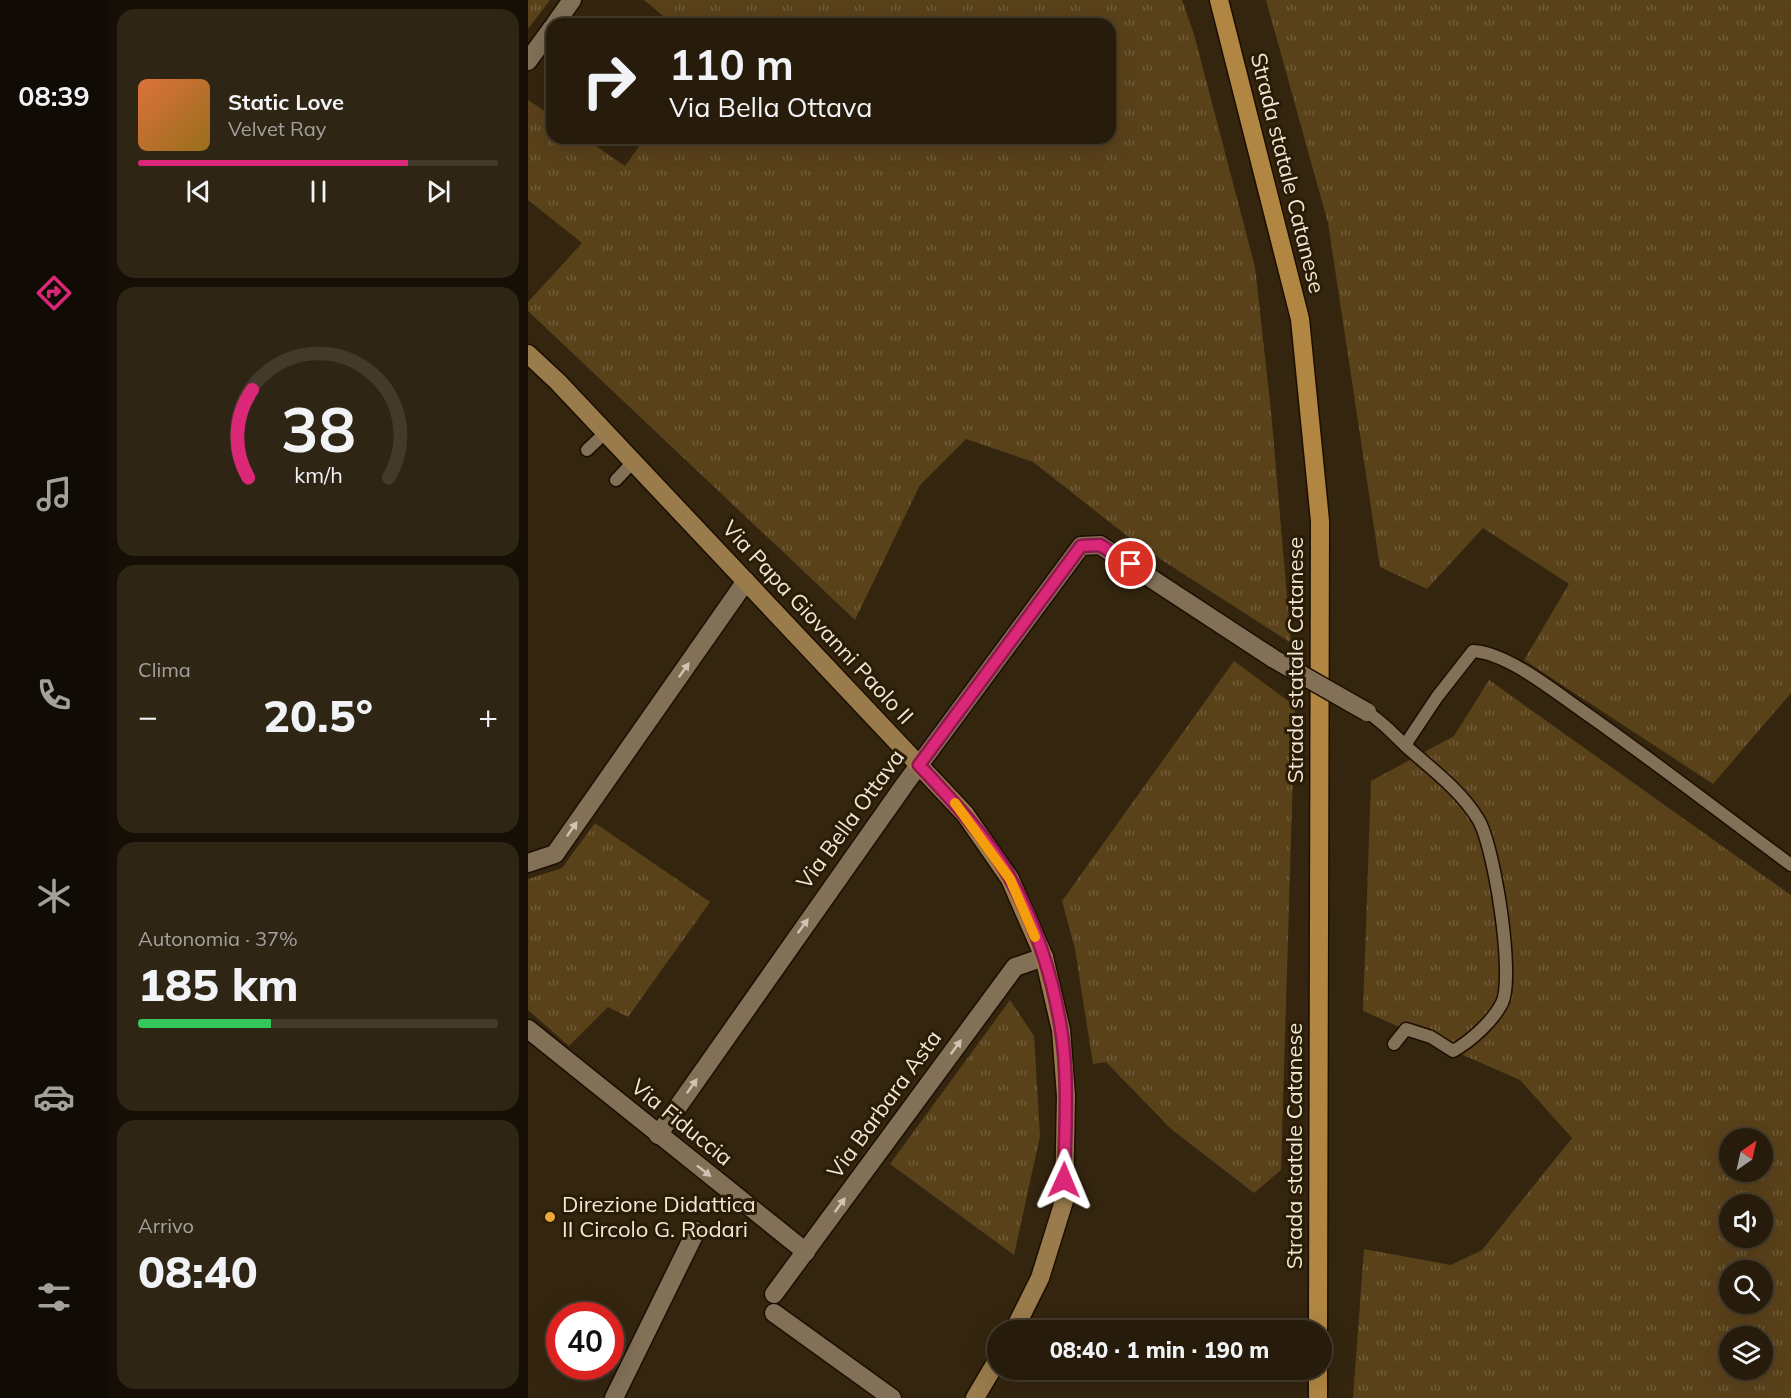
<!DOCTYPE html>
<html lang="it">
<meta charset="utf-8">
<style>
:root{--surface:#271c0b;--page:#2f2514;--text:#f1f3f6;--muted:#a4a19d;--line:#433a2c;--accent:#db2777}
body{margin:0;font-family:Mulish,sans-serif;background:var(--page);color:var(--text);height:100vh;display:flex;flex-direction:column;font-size:22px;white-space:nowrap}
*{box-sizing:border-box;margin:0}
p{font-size:20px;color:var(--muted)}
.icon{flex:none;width:33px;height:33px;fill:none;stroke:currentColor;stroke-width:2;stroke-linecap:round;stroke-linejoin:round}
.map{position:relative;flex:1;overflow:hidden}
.sheet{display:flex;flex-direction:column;gap:9px;padding:9px;background:#150f06;width:420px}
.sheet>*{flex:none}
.banner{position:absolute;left:18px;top:18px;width:570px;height:126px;border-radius:18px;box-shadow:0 6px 24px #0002,0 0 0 2px var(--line);background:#271c0b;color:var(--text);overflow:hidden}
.needle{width:39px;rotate:34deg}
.controls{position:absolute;left:1191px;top:1128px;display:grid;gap:12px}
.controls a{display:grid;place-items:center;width:54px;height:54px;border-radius:50%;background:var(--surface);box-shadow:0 6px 24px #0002,0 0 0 2px var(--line);font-size:30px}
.speed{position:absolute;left:18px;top:1302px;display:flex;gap:12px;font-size:30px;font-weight:700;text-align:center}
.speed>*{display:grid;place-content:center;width:78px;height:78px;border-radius:50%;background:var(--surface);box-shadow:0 6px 24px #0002,0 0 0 2px var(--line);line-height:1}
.speed .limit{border:9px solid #d22;background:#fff;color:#111}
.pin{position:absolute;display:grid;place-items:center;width:51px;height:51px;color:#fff;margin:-26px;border:3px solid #fff;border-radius:50%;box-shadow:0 2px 6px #0007}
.me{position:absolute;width:66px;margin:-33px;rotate:1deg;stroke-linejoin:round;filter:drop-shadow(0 0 4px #0008)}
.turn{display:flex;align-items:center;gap:21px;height:126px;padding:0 24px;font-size:27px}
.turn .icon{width:78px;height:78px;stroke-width:2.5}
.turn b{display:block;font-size:42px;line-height:51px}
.big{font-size:45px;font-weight:800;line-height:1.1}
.sheet .widget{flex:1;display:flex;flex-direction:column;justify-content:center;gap:9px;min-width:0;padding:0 21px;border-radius:18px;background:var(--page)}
.sheet .dial{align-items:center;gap:0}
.dial svg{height:156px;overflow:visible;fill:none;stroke:var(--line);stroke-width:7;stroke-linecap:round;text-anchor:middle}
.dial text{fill:var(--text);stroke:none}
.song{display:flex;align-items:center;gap:18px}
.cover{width:72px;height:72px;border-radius:9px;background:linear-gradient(135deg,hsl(20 70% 55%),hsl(40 70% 35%))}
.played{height:6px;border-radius:3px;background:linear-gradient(90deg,var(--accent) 75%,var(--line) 75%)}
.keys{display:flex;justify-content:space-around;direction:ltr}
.heat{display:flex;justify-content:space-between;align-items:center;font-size:33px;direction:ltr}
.charge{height:9px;border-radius:4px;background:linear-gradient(90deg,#34c759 37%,var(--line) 0)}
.trip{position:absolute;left:459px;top:1320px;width:345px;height:60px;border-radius:30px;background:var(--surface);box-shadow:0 6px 24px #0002,0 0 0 2px var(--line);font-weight:800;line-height:60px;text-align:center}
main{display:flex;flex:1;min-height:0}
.tab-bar{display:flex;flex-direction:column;width:108px;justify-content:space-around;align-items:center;background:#100b04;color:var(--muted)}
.tab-bar .icon{width:42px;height:42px}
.tab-bar .on{color:var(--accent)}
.tab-bar b{font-size:27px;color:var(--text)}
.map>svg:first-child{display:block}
</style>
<main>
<nav class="tab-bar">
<b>08:39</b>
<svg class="icon on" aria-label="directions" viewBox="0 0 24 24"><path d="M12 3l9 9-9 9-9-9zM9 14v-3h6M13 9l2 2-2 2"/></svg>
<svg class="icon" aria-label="music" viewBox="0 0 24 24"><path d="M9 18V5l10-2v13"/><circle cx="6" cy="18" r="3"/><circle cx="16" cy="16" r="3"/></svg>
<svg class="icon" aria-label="phone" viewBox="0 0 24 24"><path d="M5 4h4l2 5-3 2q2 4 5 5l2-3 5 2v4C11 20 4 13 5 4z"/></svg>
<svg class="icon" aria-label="climate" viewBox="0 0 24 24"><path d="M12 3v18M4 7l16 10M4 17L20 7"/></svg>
<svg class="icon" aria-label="car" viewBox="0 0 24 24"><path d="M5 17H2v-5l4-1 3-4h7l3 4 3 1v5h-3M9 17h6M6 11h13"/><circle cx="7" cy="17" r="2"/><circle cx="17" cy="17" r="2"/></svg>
<svg class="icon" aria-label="filters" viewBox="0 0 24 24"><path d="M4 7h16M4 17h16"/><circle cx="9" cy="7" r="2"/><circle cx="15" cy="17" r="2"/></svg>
</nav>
<section class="sheet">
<div class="widget">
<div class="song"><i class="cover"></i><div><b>Static Love</b><p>Velvet Ray</p></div></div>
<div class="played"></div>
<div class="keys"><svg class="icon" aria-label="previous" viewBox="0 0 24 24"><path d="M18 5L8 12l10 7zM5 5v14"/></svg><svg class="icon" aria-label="pause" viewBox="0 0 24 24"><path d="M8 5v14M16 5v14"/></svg><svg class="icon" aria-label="next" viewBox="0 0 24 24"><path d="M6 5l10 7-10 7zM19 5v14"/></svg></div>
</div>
<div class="widget dial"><svg viewBox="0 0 100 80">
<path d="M14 69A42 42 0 1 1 86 69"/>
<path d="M14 69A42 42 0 0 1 16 24" stroke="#db2777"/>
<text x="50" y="56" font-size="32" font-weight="700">38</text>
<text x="50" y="72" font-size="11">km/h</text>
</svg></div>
<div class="widget"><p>Clima</p>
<div class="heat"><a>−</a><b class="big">20.5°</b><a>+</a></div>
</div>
<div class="widget"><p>Autonomia · 37%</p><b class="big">185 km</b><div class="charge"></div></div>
<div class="widget"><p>Arrivo</p><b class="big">08:40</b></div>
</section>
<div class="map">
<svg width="1263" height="1398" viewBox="0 0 1263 1398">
<defs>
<pattern id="grass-tufts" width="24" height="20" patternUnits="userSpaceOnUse" patternTransform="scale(1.5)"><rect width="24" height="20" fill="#59411a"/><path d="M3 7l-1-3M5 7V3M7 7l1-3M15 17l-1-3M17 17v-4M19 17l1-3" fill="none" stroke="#715c3b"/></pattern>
</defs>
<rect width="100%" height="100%" fill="#34250f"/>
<!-- grass -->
<g fill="url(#grass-tufts)" fill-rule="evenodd">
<polygon points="0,0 22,0 0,29"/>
<polygon points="116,0 654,0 666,34 727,267 743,411 763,643 612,546 505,462 438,439 392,485 327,620 0,311 0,302 54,243 0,200 0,100 24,116 24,138 56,138 97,166 117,138 582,138 582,24 145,24"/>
<polygon points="738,0 1263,0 1263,693 1185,784 996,660 1041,584 955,528 899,589 852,567 800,223"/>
<polygon points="706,661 767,706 753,1170 726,1193 643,1129 578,1062 565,1064 547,949 534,901"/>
<path d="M 961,680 L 1263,895 L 1263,1398 L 825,1398 L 836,1249 L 923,1265 L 954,1250 L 1044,1138 L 992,1080 L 835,1011 L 843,781 L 926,736 ZM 1202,1138 L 1234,1138 L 1234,1172 L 1202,1172 ZM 1202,1204 L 1234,1204 L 1234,1238 L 1202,1238 ZM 1202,1270 L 1234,1270 L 1234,1304 L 1202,1304 ZM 1202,1336 L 1234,1336 L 1234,1370 L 1202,1370 Z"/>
<polygon points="67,823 182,902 100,1017 80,1007 41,1046 0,1010 0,879 34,868"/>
<polygon points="482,1000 506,1036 512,1136 486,1255 362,1164"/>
</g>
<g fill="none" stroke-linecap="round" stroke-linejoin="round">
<defs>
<g id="lane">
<polyline points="59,450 78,432"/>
<polyline points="88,480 105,462"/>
<path d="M 839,712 C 855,722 866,735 880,748 C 905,770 933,791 950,819 C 966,844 987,977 974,1003 C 965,1021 943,1041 925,1051 L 903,1037 L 878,1029 L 866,1044"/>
<path d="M 877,745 L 909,697 L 945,651 C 980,653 1027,692 1056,712 C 1126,761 1194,814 1263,865"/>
<polyline points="491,1323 503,1330"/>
</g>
<g id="street">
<polyline points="27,24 44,0"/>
<polyline points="0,61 24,28"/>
<polyline points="0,863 27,854 218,581"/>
<polyline points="0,1029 278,1252"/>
<polyline points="130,1135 377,784 553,546 572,545 746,659"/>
<polyline points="246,1294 487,967 516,957"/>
<polyline points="246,1313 364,1398"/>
<polyline points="86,1398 168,1231"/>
</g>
<g id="secondary">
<polyline points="0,354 30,382 437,814 482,879 516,957 533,1030 538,1096 536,1201 512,1278 486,1330"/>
<polyline points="447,1398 470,1359"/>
</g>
<g id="primary">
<polyline points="691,0 772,319 792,521 790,1330"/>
<polyline points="790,1398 790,1370"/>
</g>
</defs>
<!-- lane casing -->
<use href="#lane" stroke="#1c0e00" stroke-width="15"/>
<!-- street casing -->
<use href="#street" stroke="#1c0e00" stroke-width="21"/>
<!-- secondary casing -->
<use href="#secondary" stroke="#1c0e00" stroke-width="21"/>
<!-- primary casing -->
<use href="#primary" stroke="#1c0e00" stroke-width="21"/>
<!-- lane -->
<use href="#lane" stroke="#827057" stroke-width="12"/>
<!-- street -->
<use href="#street" stroke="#827057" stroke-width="18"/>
<!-- secondary -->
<use href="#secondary" stroke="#997b4c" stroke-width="18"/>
<!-- primary -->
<use href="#primary" stroke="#b08642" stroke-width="18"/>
<defs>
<polyline id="street-bridge" points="746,659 839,712"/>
</defs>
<!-- street-bridge casing -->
<use href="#street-bridge" stroke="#1c0e00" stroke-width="21" stroke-linecap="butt"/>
<!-- street-bridge -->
<use href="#street-bridge" stroke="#827057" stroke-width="18"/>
</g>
<!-- one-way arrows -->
<defs><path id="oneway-solid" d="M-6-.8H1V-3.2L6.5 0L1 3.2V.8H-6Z" transform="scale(1.5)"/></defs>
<g fill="#d0c3b2">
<use href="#oneway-solid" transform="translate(156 670) rotate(-55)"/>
<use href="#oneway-solid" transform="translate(44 829) rotate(-55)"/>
<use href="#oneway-solid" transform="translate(275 926) rotate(-54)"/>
<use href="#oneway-solid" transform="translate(428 1047) rotate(-54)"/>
<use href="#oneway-solid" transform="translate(164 1086) rotate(-55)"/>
<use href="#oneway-solid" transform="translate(176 1171) rotate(38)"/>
<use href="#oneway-solid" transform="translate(312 1205) rotate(-54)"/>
</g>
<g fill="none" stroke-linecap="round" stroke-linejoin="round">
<defs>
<path id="route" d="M 536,1180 C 537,1130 541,1079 533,1029 C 525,978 507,924 482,878 C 458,836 424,800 391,765 L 553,546 L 572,545 L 603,564"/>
</defs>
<!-- route casing -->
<use href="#route" stroke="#8e194d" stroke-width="15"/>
<!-- route -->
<use href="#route" stroke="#db2777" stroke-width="10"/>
<!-- slow -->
<polyline stroke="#f59e0b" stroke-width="10" points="427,803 482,879 507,937"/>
</g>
<!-- markers -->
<circle fill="#eba93a" stroke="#2a1c05" stroke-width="2" cx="22" cy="1217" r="6"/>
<g text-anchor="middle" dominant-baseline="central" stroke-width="6" stroke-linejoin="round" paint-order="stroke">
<!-- street labels -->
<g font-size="22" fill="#f1e7d9" stroke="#2a1c05">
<text transform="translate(760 173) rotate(76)">Strada statale Catanese</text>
<text transform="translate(290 622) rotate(47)">Via Papa Giovanni Paolo II</text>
<text transform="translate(767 660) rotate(-90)">Strada statale Catanese</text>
<text transform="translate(322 819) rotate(-54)">Via Bella Ottava</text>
<text transform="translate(356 1104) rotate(-54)">Via Barbara Asta</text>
<text transform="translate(154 1122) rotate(39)">Via Fiduccia</text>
<text transform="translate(766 1146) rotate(-90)">Strada statale Catanese</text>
</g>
<!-- poi labels -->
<g font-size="22" fill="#f1e7d9" stroke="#2a1c05" text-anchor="start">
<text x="34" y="1204">Direzione Didattica<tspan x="34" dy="25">II Circolo G. Rodari</tspan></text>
</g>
</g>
</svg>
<div class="controls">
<a><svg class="needle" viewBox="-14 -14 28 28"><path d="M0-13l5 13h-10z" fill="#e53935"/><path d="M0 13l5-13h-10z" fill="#a4a19d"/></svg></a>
<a><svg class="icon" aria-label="sound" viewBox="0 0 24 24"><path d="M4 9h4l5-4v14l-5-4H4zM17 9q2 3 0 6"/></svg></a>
<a><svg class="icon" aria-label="search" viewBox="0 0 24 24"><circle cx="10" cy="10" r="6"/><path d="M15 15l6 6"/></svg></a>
<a><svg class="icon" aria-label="layers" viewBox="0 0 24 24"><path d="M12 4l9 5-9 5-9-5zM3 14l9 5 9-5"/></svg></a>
</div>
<div class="speed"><div class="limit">40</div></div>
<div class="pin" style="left:603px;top:564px;background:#d93025"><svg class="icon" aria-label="arrive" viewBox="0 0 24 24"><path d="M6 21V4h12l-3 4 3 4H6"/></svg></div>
<svg class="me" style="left:536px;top:1180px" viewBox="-20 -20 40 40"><path d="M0-17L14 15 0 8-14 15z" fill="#db2777" stroke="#fff" stroke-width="4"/></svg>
<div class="trip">08:40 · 1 min · 190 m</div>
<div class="banner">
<div class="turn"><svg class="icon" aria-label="right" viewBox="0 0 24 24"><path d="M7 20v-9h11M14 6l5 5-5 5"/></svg><div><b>110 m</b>Via Bella Ottava</div></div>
</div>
</div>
</main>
